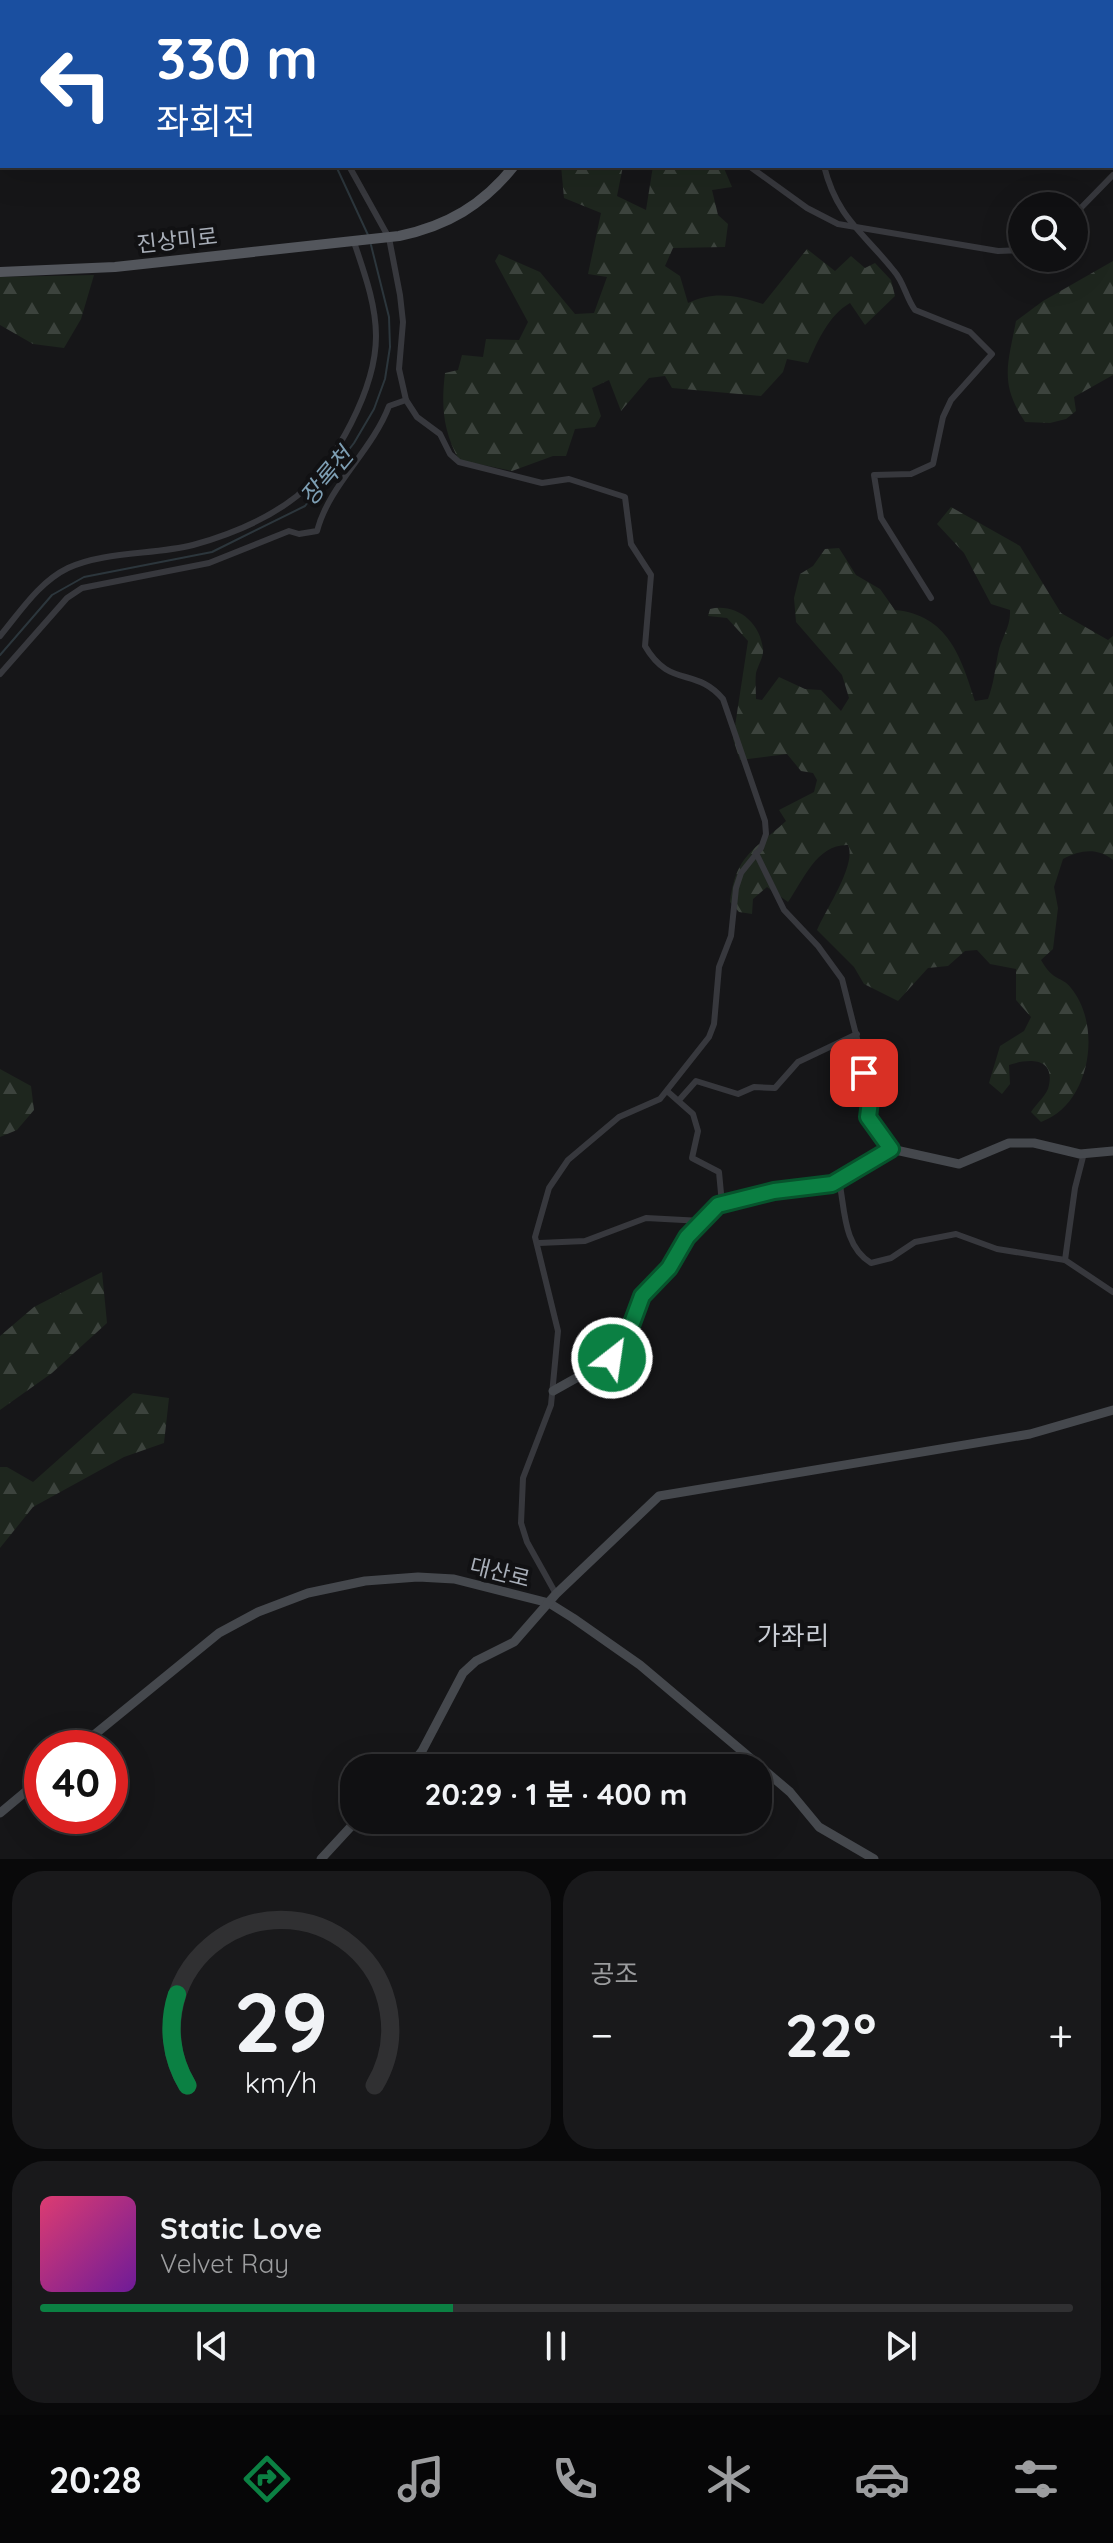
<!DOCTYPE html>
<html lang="ko">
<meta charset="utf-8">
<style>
:root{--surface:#101012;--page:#19191b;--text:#f1f3f6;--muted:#9c9d9f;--line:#303032;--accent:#0b8043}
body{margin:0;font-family:Quicksand,"Noto Sans KR",sans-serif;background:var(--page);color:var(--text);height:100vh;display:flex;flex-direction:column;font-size:30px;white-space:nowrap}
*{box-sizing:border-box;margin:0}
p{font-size:26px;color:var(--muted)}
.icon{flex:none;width:44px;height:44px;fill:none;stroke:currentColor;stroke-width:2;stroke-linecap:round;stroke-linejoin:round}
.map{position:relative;height:1859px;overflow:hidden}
.details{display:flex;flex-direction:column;gap:12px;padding:12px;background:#09090a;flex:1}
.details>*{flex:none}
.banner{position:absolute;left:0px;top:0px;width:1114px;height:168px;box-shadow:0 8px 32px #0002,0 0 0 2px var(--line);background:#1a4fa0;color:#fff;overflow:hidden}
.controls{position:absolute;left:1008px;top:192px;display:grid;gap:16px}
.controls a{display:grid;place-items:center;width:80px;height:80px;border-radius:50%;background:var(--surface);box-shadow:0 8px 32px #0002,0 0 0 2px var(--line);font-size:40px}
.speed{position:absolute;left:24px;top:1730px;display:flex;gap:16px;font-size:40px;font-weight:700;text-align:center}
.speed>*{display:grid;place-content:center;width:104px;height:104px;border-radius:50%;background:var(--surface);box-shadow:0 8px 32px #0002,0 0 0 2px var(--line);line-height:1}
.speed .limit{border:12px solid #d22;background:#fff;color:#111}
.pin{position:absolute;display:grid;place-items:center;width:68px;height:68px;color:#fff;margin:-34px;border-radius:16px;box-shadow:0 4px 12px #0006}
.me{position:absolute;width:88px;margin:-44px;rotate:30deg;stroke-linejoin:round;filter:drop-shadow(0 0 6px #0008)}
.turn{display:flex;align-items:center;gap:28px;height:168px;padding:0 24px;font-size:36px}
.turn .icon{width:104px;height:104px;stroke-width:2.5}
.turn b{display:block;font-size:56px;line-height:68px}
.big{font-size:60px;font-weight:700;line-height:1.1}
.details .card{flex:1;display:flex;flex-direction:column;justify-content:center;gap:12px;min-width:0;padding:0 28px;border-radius:32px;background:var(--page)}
.details .dial{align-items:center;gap:0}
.dial svg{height:208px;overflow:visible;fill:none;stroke:var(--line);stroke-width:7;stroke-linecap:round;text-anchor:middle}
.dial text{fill:var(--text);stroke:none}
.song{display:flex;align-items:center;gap:24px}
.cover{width:96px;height:96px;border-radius:12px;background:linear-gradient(135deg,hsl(340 70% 55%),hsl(280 70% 35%))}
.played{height:8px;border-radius:4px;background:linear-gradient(90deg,var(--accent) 40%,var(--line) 40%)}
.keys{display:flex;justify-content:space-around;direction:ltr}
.heat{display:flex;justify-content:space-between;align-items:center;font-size:44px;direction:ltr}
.details .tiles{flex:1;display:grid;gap:12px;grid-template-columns:1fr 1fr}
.card:last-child{grid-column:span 2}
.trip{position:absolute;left:340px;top:1754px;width:432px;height:80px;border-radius:32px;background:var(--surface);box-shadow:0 8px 32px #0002,0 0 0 2px var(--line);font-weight:700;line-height:80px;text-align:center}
.dock{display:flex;height:128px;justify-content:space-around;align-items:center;background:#060607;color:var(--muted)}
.dock .icon{width:56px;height:56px}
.dock .selected{color:var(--accent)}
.dock b{font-size:36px;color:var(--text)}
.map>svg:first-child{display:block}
</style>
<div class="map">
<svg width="1113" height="1859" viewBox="0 0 1113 1859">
<defs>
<pattern id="forest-firs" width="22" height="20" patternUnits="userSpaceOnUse" patternTransform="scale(2)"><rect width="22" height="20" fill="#1e261e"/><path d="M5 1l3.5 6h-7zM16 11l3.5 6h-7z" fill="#3c433d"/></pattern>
</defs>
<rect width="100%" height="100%" fill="#161618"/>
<!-- forest -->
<g fill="url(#forest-firs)">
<path d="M 561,166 L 623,166 L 617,196 L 646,210 L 653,166 L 723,166 L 732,187 L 712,190 L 718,215 L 728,224 L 725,247 L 673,248 L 665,266 L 680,276 L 688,303 C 714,291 735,295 763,304 L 807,249 L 835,271 L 851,256 L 865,268 L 875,263 L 891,280 L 895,296 L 865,325 L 850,303 C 829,315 818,340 808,363 L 787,359 L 783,372 L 761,396 L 672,388 L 665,376 L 649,378 L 621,411 L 609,380 L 592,388 L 601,416 L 595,427 L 575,429 L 566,456 L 553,456 L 512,471 L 459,460 C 443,430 441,407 445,373 L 458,370 L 462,355 L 483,357 L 486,339 L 519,340 L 528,322 L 495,261 L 499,254 L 540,272 L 575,314 L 594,313 L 607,277 L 588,274 L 601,213 L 564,198 Z"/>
<path d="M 1113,261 L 1113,375 L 1074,397 L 1076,411 L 1066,419 L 1050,423 L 1025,422 C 999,383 1008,364 1016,321 L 1043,301 Z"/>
<polygon points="94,275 81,319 64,348 33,344 0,325 0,277"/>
<path d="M 951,507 L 1020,546 L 1061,613 L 1108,640 L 1113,636 L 1113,860 C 1097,847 1080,850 1063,859 L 1054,887 L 1058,908 L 1053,949 L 1041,960 C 1054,983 1061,975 1071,988 C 1103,1027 1090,1105 1041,1122 L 1031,1112 C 1036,1104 1048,1094 1049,1085 C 1055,1056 1026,1059 1009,1065 L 1010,1084 L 1002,1094 L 989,1083 L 1000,1046 L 1024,1031 L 1031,1017 L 1016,1000 L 1016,969 L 990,964 L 977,950 L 965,951 L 948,966 L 928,968 L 898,1001 L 864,984 L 854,967 L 817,930 C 826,909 857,864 848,845 C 817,844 804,879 788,902 L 767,887 L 753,899 L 752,914 L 739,912 L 730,902 C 736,855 753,851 786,821 L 779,810 L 814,792 L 817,780 L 813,773 L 801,771 L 787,754 L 740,760 L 733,739 L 748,641 L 727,618 L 708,616 L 710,609 C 735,603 760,621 763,649 C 764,657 758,665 756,673 C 755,681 756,691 756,699 L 762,700 L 779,677 L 805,689 L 821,690 L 841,711 L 849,698 L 842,675 L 796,622 L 794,598 L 800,574 L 813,566 L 825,549 L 839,548 L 856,575 L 880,589 L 895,610 C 948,615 961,657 975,701 L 988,699 C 994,683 995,669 998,654 C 1001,637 1011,628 1010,610 L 991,604 L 964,553 L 937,524 Z"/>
<polygon points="0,1069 31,1086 34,1110 17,1130 0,1137"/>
<polygon points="102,1272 107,1323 52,1373 0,1410 0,1336 34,1307"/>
<polygon points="133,1393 169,1398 164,1443 124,1457 33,1507 0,1548 0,1467 7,1467 33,1482"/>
</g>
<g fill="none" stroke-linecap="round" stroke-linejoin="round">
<!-- stream -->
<g stroke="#2c363c" stroke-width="2">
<polyline points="265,0 265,2"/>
<polyline points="336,166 368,235"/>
<polyline points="0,655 52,595 84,577 212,552 305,506 354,443 374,409 385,379 390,347 389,317 371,245"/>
</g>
<!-- street -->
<g stroke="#37383d" stroke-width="6">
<polyline points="280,0 280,2"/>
<polyline points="669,0 669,2"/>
<polyline points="749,166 807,208 838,224 998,251 1022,250"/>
<path d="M 824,166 C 837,218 863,232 894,271 C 904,282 906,298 915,310 L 970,332 L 992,354 L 951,400 L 943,417 L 933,464 L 911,474 L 874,475 L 881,518 L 931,598"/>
<polyline points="1074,215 1113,175"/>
<path d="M 406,400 L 417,417 L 440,434 L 450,454 L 459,462 L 542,483 L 569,479 L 625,497 L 631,544 L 651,575 L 645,646 C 670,689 695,666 723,699 L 765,821 L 766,834 L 761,848 L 741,873 L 736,888 L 731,936 L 719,967 L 714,1024 L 709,1037 L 660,1099 L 619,1117 L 568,1160 L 549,1188 L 535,1237 L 558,1331 L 551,1405 L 523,1478 L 521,1523 L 527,1542 L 556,1594"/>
<path d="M 0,636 C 20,612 39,582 68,568 C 105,551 154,555 193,545 C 229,535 268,519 297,496 C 336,463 376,388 376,336 C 376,304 364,272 354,242"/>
<path d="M 0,674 L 67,598 L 82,588 L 209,563 L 289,531 L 299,534 L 317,531 C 329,485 372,451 389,406 L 406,400 L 399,369 L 403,322 L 400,295 L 389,238 L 349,166"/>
<polyline points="756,853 784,910 818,946 842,979 871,1094 868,1117 891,1149"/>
<polyline points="667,1091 693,1114 698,1131 692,1158 719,1172 722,1204"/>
<polyline points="680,1099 696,1081 738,1094 754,1087 775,1088 798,1062 857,1034"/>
<path d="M 839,1180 C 845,1209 843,1246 871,1263 L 891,1258 L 915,1242 L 956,1234 L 997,1249 L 1065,1260 L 1113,1292"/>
<polyline points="539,1243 585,1241 646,1218 702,1221"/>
<polyline points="1065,1260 1075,1188 1084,1153"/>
</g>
<!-- secondary -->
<g stroke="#45484d" stroke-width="9">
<polyline points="1112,154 1113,154"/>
<polyline points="553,1391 612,1358 625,1342 642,1296 669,1268 687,1237 718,1205 774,1191 832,1184 891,1149 959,1164 1009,1143 1034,1143 1080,1154 1113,1151"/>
<polyline points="78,1748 219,1633 258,1612 308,1593 365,1581 418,1577 454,1579 549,1603 573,1618 640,1665 742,1751 790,1792 819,1827 874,1859"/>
<polyline points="409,1768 422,1751 463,1673 476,1661 514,1642 556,1594 659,1496 1030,1434 1113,1410"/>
<polyline points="0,1813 42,1778"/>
<polyline points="321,1859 357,1820"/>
</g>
<!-- primary -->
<g stroke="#53565c" stroke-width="10">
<polyline points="816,0 817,2"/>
<polyline points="846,0 849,2"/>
<polyline points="863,0 866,2"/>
<polyline points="959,0 960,2"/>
<polyline points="935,2 937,0"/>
<polyline points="1112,114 1113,115"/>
<polyline points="1112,128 1113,129"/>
<path d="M 0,272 L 115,267 L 399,236 C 447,226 483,205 514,166"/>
</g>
</g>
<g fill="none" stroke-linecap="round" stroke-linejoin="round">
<defs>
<polyline id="route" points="612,1358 625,1342 642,1296 669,1268 687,1237 718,1205 774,1191 832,1184 891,1149 868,1117 871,1094 864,1073"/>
</defs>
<!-- route casing -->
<use href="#route" stroke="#07532c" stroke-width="20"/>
<!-- route -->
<use href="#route" stroke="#0b8043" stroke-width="14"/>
</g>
<g text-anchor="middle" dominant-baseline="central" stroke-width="8" stroke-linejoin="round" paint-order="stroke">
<!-- street labels -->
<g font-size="22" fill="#a8aeb8" stroke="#111113">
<text transform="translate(177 240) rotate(-6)">진상미로</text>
<text transform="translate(500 1572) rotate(14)">대산로</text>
</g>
<!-- water labels -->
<g font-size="24" font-style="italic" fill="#7e9fb4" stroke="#111113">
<text transform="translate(326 476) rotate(-50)">장록천</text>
</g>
<!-- quarter labels -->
<g font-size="26" fill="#c9cdd4" stroke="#111113">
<text x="793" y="1635">가좌리</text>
</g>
</g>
</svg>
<div class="controls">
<a><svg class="icon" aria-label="search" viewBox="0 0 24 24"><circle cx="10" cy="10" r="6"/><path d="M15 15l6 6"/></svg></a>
</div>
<div class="speed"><div class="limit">40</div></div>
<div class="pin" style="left:864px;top:1073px;background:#d93025"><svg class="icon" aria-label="arrive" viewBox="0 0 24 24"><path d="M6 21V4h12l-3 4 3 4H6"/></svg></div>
<svg class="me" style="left:612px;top:1358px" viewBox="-20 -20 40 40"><circle r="17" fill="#0b8043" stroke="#fff" stroke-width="3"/><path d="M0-11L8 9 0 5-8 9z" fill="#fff"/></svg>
<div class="trip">20:29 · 1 분 · 400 m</div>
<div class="banner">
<div class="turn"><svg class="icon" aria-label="left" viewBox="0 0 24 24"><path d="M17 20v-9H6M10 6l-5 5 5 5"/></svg><div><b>330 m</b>좌회전</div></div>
</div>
</div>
<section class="details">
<div class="tiles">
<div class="card dial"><svg viewBox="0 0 100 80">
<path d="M14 69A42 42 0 1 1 86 69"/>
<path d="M14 69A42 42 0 0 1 10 34" stroke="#0b8043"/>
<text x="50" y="56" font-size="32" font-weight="700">29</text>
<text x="50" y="72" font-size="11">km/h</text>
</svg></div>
<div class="card"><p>공조</p>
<div class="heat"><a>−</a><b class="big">22°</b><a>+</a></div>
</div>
<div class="card">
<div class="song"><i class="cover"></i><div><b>Static Love</b><p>Velvet Ray</p></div></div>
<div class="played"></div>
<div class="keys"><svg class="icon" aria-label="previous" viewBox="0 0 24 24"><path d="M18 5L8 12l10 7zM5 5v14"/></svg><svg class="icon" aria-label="pause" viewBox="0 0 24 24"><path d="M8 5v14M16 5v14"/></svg><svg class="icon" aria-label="next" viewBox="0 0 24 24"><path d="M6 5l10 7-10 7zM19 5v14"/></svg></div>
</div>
</div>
</section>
<nav class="dock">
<b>20:28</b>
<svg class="icon selected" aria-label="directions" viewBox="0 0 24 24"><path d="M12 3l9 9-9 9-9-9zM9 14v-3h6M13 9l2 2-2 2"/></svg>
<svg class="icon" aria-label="music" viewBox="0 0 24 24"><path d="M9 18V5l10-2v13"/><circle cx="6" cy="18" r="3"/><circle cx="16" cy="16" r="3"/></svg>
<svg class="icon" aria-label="phone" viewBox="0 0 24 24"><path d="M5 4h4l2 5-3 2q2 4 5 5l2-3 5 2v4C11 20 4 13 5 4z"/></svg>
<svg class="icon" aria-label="climate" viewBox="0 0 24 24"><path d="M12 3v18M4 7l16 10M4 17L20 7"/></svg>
<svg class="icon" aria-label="car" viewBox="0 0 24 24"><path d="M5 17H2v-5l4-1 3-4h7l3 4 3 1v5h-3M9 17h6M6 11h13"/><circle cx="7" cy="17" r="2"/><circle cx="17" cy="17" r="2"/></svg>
<svg class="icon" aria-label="filters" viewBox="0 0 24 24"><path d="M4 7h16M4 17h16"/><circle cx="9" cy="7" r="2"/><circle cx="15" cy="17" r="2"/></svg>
</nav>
